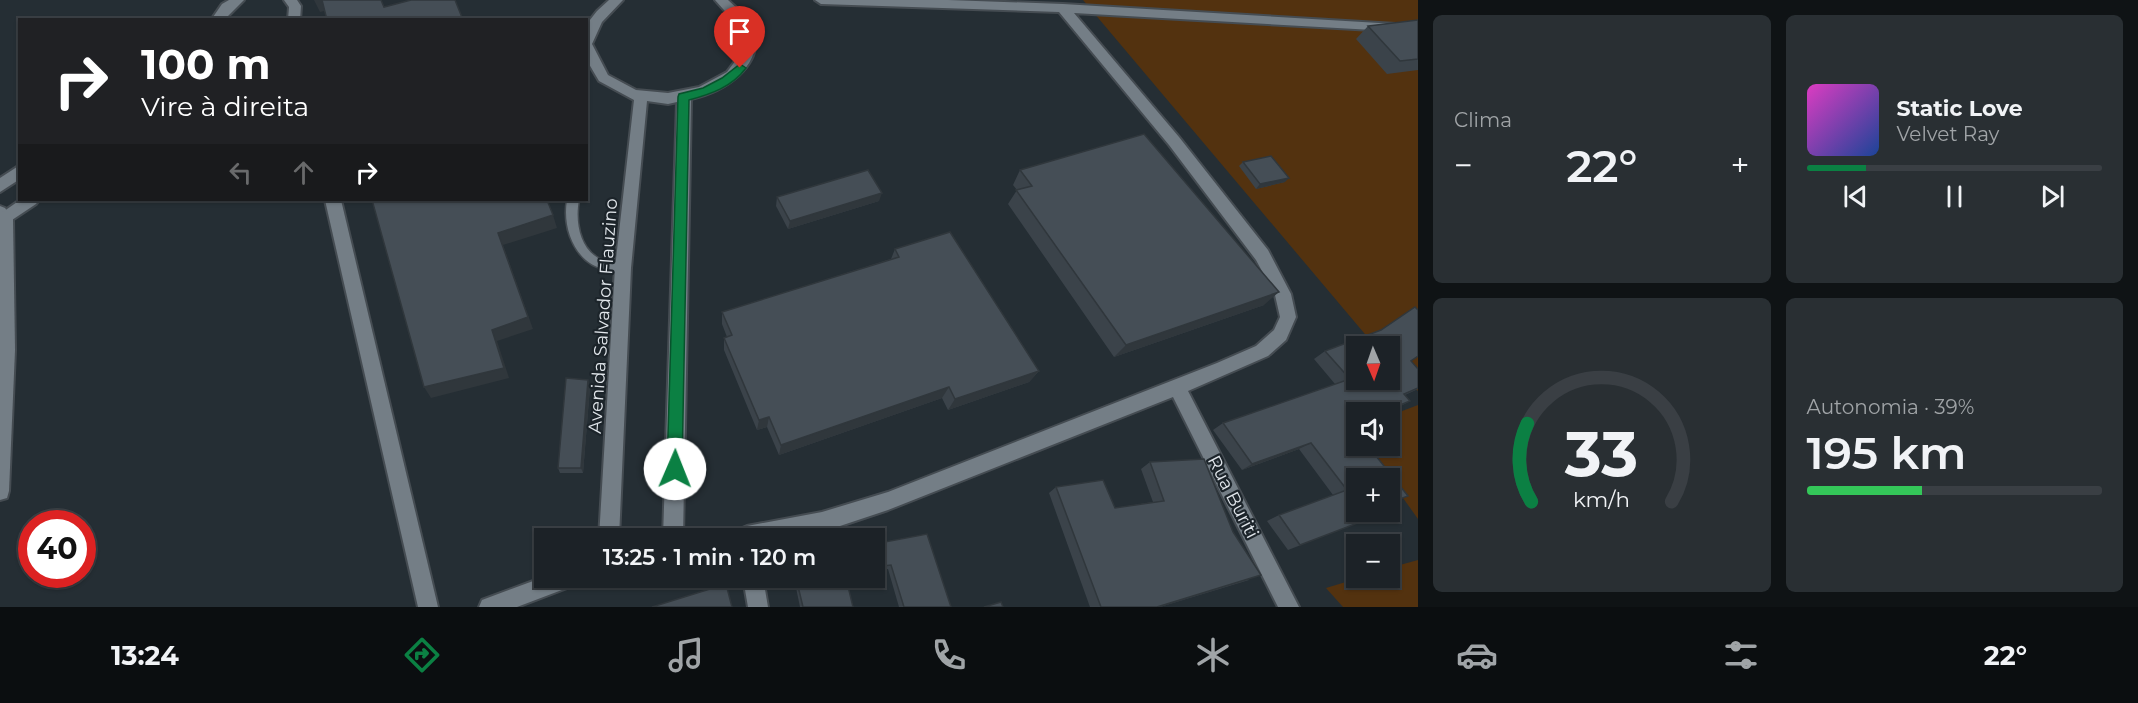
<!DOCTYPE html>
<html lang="pt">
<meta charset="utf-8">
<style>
:root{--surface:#1c2227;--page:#292f33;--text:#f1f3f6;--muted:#a0a4a7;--line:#3a3f44;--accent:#0b8043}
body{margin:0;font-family:Montserrat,sans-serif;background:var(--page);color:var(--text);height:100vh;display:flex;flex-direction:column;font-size:22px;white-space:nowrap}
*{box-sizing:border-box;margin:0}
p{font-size:20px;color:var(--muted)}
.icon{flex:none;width:33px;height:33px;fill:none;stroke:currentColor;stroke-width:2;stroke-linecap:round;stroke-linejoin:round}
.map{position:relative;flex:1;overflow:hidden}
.panel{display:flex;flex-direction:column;gap:15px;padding:15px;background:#0f1315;width:720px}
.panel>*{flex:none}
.guide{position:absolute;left:18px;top:18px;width:570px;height:183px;border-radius:0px;box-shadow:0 2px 4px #0004,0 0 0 2px var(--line);background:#202124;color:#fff;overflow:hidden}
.needle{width:39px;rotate:178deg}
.controls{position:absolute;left:1346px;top:336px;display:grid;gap:12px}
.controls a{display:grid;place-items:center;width:54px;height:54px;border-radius:0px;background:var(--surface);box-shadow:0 2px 4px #0004,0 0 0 2px var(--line);font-size:30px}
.speed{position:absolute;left:18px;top:510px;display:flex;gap:12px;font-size:30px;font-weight:700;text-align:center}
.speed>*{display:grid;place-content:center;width:78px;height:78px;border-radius:50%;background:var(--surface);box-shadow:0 2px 4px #0004,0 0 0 2px var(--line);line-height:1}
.speed .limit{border:9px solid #d22;background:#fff;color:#111}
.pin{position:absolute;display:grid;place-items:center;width:51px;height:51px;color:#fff;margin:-62px -26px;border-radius:50% 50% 50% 0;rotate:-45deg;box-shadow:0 0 6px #0007}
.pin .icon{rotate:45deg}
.me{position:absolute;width:66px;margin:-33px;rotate:1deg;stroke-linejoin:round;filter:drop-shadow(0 0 4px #0008)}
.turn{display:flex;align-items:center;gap:21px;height:126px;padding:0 24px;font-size:27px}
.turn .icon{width:78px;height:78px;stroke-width:2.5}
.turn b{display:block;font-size:42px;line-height:51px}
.lanes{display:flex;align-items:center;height:57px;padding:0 24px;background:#0003;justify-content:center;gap:30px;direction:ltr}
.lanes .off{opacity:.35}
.big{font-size:45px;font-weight:600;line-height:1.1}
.panel .widget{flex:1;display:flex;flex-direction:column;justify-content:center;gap:9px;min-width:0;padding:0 21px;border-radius:9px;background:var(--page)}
.panel .dial{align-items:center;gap:0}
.dial svg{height:156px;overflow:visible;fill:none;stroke:var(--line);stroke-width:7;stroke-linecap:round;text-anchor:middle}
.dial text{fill:var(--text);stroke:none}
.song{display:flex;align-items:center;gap:18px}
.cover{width:72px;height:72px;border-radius:9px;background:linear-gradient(135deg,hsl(310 70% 55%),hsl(220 70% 35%))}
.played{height:6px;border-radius:3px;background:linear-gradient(90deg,var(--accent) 20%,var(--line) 20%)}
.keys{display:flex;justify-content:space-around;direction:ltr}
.heat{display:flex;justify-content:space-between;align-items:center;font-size:33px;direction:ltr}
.charge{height:9px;border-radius:4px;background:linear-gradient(90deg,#34c759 39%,var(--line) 0)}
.panel .tiles{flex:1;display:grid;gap:15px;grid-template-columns:repeat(2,1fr)}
.trip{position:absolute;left:534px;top:528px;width:351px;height:60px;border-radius:0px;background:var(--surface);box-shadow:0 2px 4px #0004,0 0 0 2px var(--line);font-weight:600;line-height:60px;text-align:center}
.tab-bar{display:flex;height:96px;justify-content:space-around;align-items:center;background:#0b0e10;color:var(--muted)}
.tab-bar .icon{width:42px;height:42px}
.tab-bar .active{color:var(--accent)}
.tab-bar b{font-size:27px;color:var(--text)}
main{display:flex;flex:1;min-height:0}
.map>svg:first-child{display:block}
</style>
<main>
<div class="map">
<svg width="1418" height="607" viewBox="0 0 1418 607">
<rect width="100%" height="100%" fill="#252e34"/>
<!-- green -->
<g fill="#53320f">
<polygon points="1083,0 1418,0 1418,391 1389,362 1389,346 1375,346"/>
<polygon points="1418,405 1418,519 1366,446 1389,446 1389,416"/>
<polygon points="1418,560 1418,607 1343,607 1326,588 1359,578 1389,578 1389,568"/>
</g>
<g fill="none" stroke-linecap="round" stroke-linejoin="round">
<defs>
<path id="service" d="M 567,200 L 579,200 C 575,220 579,247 598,258 C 607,262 618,262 627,265 L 629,268 L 627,271 C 621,273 615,272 608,270 C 576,265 562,230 567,200 Z"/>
<g id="minor">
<polygon points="815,0 948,0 1063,4 1396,24 1398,27 1396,30 1391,31 1074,13 1179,137 1268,250 1291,294 1296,317 1286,340 1268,356 1188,391 1299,607 1278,607 1173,397 888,510 822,532 785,538 737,538 740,529 747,526 822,512 888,492 1217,363 1256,346 1274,330 1280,317 1275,295 1256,260 1169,145 1059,12 821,4"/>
<polygon points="325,200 341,200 438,607 418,607"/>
<polygon points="0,206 5,208 13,219 15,350 9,491 7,498 0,500"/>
<polygon points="544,577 578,578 575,585 517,607 479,607 482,600"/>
<polygon points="743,578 763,578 768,607 748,607"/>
</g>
<g id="tertiary">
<polygon points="229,0 244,0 224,20 211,20 222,4"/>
<polygon points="284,0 297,0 301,6 300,20 288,20 289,7"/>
<path d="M 609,0 L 623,0 L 602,22 L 592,44 L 608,75 L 636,90 L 668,93 L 699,87 L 727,72 L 742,52 L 740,28 L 715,0 L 728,0 C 735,7 750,18 753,28 C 766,66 723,92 691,99 L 683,538 L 663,538 L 677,102 L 668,104 L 647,101 L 631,268 L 619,538 L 599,538 L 615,268 L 634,100 L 599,81 L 586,59 L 586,25 L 597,11 Z"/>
<polygon points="20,165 20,179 0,192 0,178"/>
<polygon points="20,200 39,200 36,204 0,228 0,214"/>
</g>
</defs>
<!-- service casing -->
<use href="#service" stroke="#454c52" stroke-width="3"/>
<!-- minor casing -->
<use href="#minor" stroke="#454c52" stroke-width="4"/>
<!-- tertiary casing -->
<use href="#tertiary" stroke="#454c52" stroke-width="4"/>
<!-- service -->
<use href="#service" fill="#747e86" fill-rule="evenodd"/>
<!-- minor -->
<use href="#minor" fill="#747e86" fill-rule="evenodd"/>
<!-- tertiary -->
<use href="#tertiary" fill="#747e86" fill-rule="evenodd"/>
</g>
<!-- wall -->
<g fill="#3b434a">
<polygon points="1418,20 1418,70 1387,74 1356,39 1368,26"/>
<polygon points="1243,162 1285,182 1256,189 1239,166"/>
<polygon points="1020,170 1264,305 1114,357 1008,204 1017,190 1013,185"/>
<polygon points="777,197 879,201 788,229 776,206"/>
<polygon points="895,249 1039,371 1029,382 948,410 942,398 779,455 767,427 757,430 724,350 724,338 727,337 722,324 722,312 891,259"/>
<polygon points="1325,351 1411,361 1418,369 1418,389 1405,395 1410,401 1397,408 1353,426 1358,515 1363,521 1288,550 1267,521 1279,515 1333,495 1299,449 1242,470 1213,430 1223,423 1335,384 1314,359"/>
<polygon points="590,387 583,473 560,473 558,468"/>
<polygon points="1150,462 1249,580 1160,607 1090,607 1049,493 1056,487 1115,508 1153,502 1141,469"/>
<polygon points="874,544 951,607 899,607 888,569 874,571"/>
<polygon points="794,578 846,578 853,607 800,607"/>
</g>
<!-- shaded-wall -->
<g fill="#30373c">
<polygon points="314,0 323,0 328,10 320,12"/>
<polygon points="1289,178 1285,182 1256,189 1260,184"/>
<polygon points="882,193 879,201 788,229 790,221"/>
<polygon points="553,215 557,228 503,245 533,329 497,341 509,378 431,398 424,387 492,330 498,233"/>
<polygon points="1279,292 1264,305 1114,357 1126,345"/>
<polygon points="1039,371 1029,382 948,410 955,399"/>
<polygon points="588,380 590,387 583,473 581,468"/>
<polygon points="949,387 942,398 779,455 781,445"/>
<polygon points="1410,401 1387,412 1383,412"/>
<polygon points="769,417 767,427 757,430 759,420"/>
<polygon points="1311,443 1299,449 1242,470 1252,464"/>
<polygon points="1261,575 1160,607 1157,607"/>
</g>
<!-- building -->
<g fill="#454e56" stroke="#30373c" stroke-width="1.5" fill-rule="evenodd">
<polygon points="322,0 381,0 384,7 411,0 455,0 463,20 327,20"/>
<polygon points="1418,20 1418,59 1400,61 1368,26"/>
<polygon points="1144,134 1279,292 1126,345 1016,190 1032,186 1020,170"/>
<polygon points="1271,156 1289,178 1260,184 1243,162"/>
<polygon points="868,170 882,193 790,221 777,197"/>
<polygon points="372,200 547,200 553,215 498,233 528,317 492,330 504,368 424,387"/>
<polygon points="950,232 1039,371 955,399 949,387 781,445 769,417 759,420 724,338 732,335 722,312 899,257 895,249"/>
<path d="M 1415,307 L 1418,310 L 1418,356 L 1411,361 L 1418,369 L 1418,388 L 1404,394 L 1410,401 L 1383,412 L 1356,412 L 1356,423 L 1352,425 L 1356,430 L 1356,446 L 1368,446 L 1408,496 L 1389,503 L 1389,478 L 1356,478 L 1356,512 L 1366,512 L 1358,515 L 1363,521 L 1300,545 L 1279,515 L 1347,490 L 1311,443 L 1252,464 L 1223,423 L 1350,379 L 1325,351 L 1381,330 ZM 1356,346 L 1389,346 L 1389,380 L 1356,380 Z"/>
<polygon points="566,378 588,380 581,468 558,468"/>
<polygon points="1204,459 1233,532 1261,575 1157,607 1101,607 1056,487 1103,480 1115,508 1164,501 1150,462"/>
<polygon points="927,534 951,607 904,607 891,565 874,567 874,544"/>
<polygon points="796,578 846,578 853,607 803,607"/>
<polygon points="726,584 732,607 652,607"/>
<polygon points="1001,602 1003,607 984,607"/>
</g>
<!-- route -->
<path fill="#0b8043" stroke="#07532c" stroke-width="1.5" d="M 740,64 L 746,68 C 732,87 711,94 689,100 L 682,469 L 680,474 L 675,476 L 669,474 L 667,469 L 678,97 L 679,94 L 703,88 L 722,78 Z"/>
<g text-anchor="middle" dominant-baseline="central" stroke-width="4.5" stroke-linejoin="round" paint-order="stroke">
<!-- street labels -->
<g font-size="18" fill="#e2e7ec" stroke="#1c242a">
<text transform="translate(603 316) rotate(-86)">Avenida Salvador Flauzino</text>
<text transform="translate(1233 497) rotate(63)">Rua Buriti</text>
</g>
</g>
</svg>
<div class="controls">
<a><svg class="needle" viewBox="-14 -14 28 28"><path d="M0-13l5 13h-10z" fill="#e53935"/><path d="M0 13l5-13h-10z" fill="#a0a4a7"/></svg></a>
<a><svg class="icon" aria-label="sound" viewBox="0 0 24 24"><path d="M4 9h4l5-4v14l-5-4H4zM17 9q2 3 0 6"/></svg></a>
<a>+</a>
<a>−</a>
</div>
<div class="speed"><div class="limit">40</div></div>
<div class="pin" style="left:740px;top:68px;background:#d93025"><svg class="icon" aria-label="arrive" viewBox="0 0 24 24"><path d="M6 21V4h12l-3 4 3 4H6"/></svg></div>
<svg class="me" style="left:675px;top:469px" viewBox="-20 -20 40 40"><circle r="19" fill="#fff"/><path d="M0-13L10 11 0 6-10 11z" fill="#0b8043"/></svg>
<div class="trip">13:25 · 1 min · 120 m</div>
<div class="guide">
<div class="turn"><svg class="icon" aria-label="right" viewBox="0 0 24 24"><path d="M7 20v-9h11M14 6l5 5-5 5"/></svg><div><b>100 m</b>Vire à direita</div></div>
<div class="lanes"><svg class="icon off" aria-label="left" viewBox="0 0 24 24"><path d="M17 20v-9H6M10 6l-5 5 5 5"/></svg><svg class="icon off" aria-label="ahead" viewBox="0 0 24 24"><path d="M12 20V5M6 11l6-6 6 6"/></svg><svg class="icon" aria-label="right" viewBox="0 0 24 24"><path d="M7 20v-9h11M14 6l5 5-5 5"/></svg></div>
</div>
</div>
<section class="panel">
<div class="tiles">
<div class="widget"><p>Clima</p>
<div class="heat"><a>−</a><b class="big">22°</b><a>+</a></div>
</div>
<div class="widget">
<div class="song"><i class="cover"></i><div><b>Static Love</b><p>Velvet Ray</p></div></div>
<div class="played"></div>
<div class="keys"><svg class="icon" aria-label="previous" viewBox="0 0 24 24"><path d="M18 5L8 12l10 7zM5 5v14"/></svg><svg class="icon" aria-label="pause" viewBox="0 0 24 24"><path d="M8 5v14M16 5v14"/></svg><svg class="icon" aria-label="next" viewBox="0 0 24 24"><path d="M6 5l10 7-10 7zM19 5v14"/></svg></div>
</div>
<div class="widget dial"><svg viewBox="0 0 100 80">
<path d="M14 69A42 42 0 1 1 86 69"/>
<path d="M14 69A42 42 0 0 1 12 29" stroke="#0b8043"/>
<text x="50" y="56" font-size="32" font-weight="700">33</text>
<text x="50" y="72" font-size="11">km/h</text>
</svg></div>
<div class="widget"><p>Autonomia · 39%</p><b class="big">195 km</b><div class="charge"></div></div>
</div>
</section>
</main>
<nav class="tab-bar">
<b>13:24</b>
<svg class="icon active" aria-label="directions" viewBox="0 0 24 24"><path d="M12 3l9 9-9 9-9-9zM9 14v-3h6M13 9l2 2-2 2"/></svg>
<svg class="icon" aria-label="music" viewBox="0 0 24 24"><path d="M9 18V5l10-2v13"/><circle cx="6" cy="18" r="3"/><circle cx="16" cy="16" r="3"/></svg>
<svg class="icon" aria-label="phone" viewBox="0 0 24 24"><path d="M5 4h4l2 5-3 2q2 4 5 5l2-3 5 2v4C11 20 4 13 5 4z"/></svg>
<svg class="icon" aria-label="climate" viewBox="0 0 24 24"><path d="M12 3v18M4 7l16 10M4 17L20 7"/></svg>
<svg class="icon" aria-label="car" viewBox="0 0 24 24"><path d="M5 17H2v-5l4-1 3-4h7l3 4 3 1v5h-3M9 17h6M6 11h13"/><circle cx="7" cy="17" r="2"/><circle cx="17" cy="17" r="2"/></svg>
<svg class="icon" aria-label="filters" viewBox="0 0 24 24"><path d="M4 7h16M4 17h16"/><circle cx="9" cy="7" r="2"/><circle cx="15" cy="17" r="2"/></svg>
<b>22°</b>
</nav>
